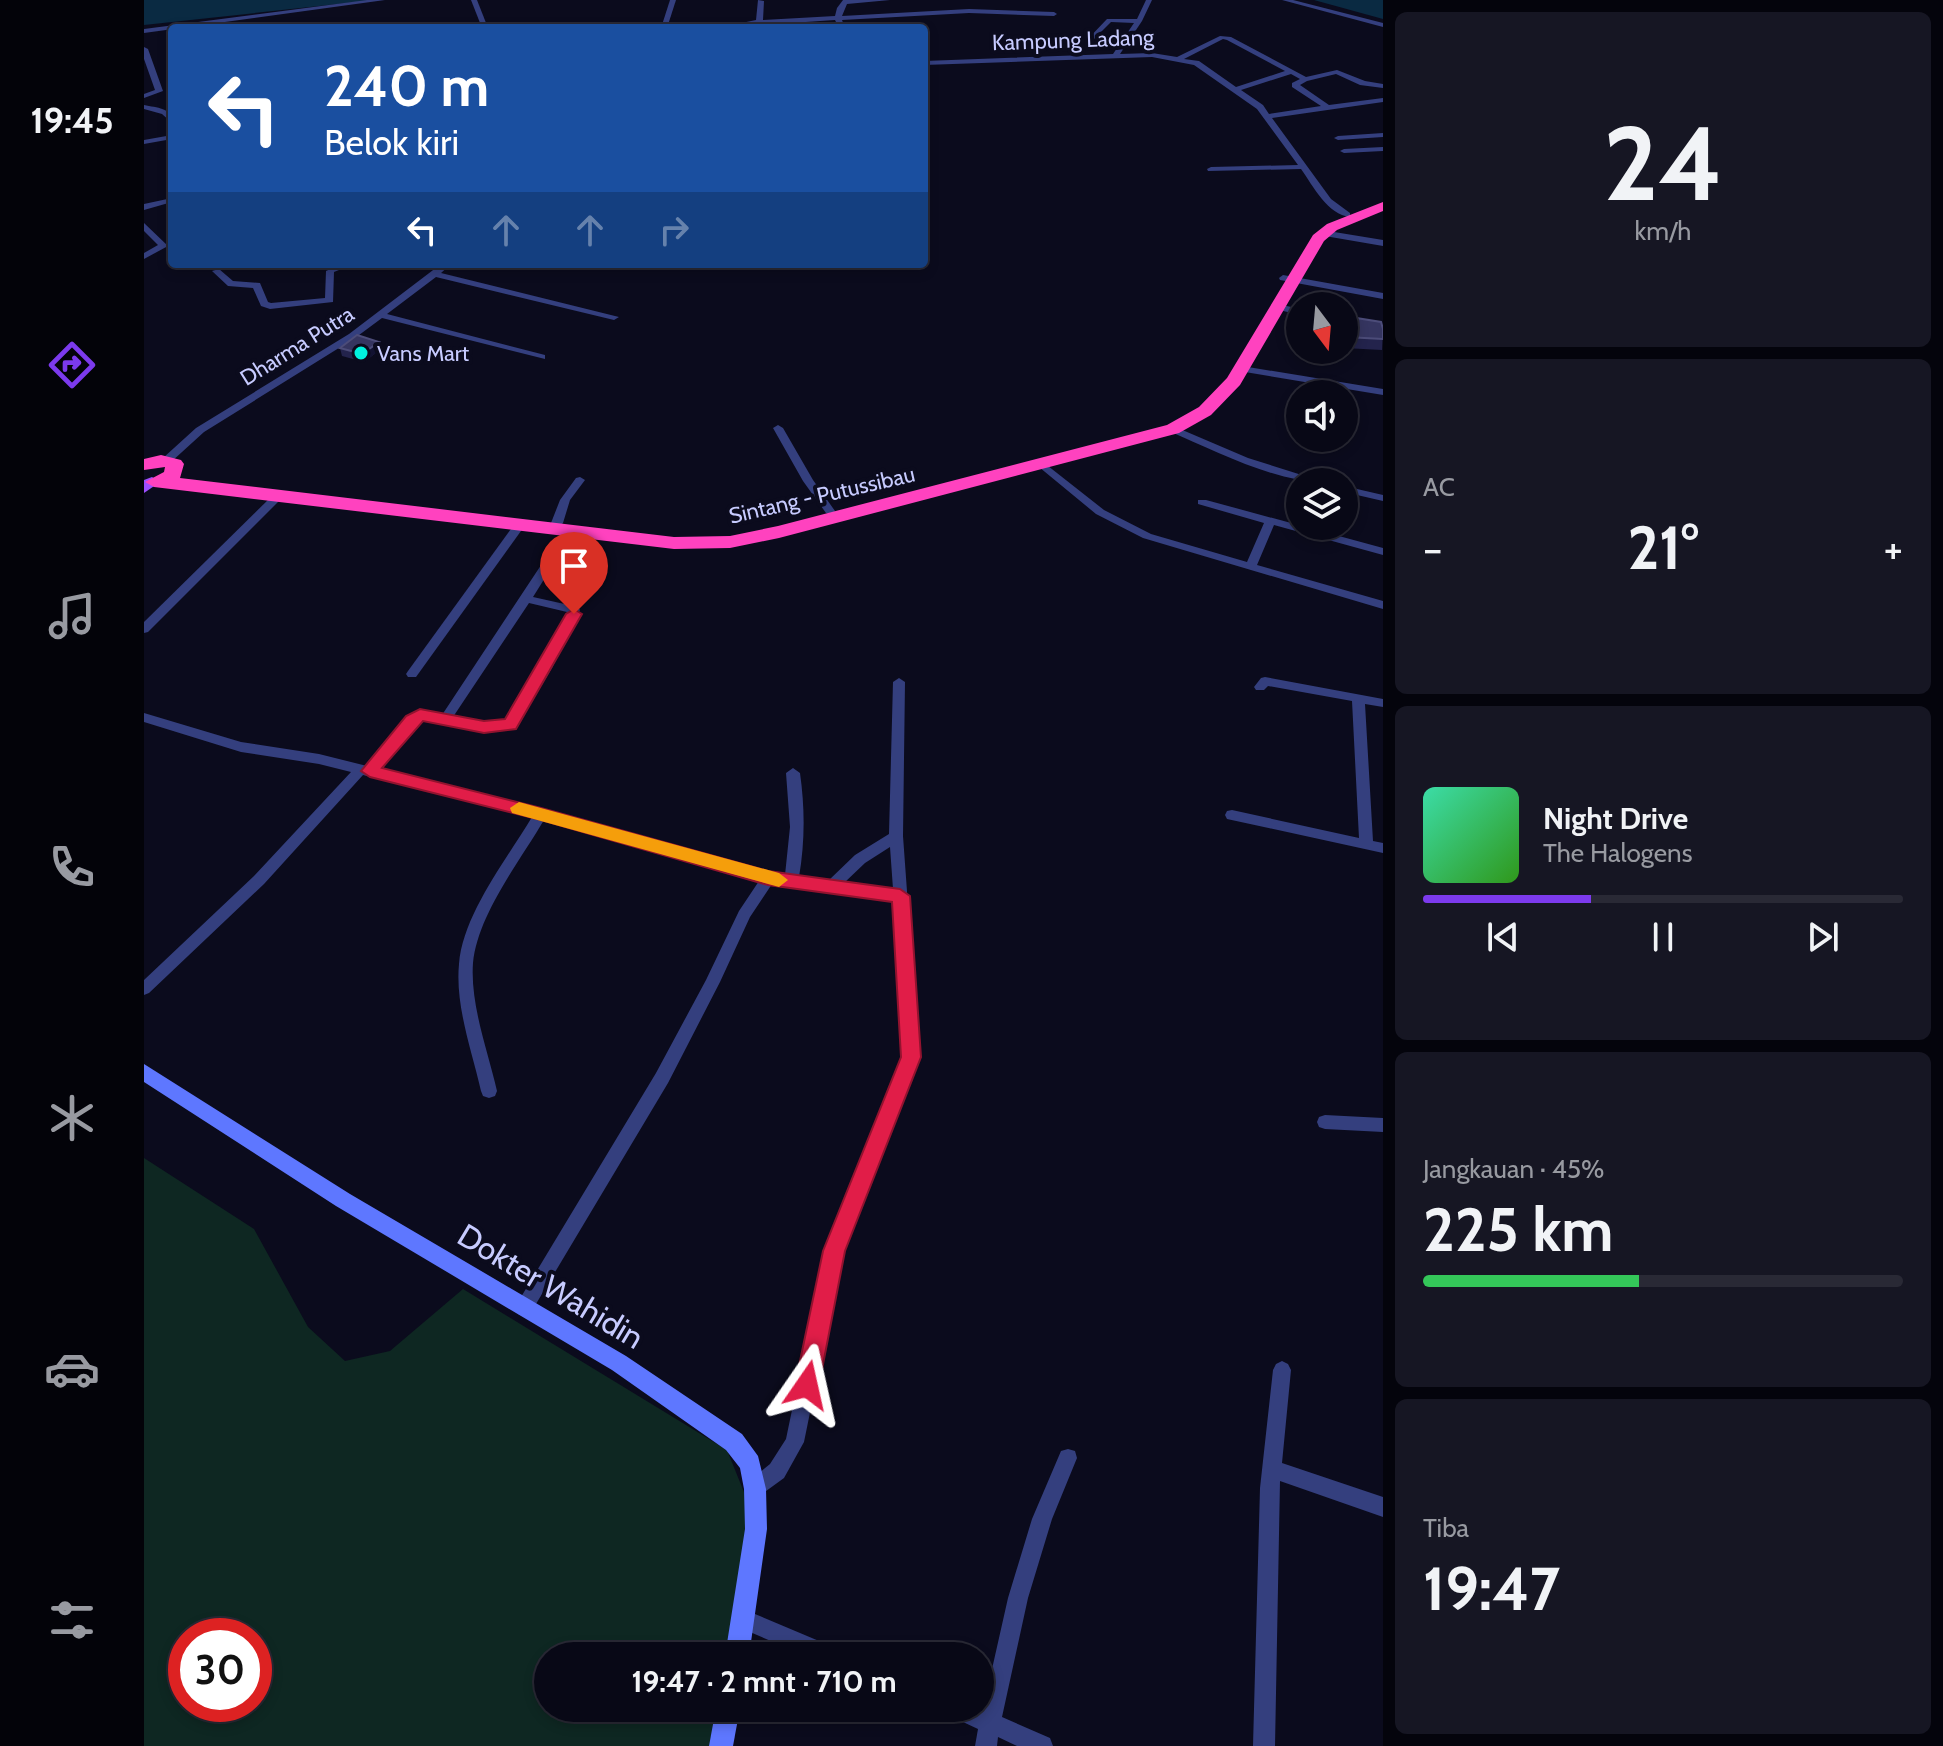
<!DOCTYPE html>
<html lang="id">
<meta charset="utf-8">
<style>
:root{--surface:#080816;--page:#161623;--text:#f1f3f6;--muted:#989aa1;--line:#292935;--accent:#7c3aed}
body{margin:0;font-family:Cabin,sans-serif;background:var(--page);color:var(--text);height:100vh;display:flex;flex-direction:column;font-size:30px;white-space:nowrap}
*{box-sizing:border-box;margin:0}
p{font-size:26px;color:var(--muted)}
.icon{flex:none;width:44px;height:44px;fill:none;stroke:currentColor;stroke-width:2;stroke-linecap:round;stroke-linejoin:round}
.map{position:relative;flex:1;overflow:hidden}
.drawer{display:flex;flex-direction:column;gap:12px;padding:12px;background:#04040c;width:560px}
.drawer>*{flex:none}
.hud{position:absolute;left:24px;top:24px;width:760px;height:244px;border-radius:8px;box-shadow:0 4px 12px #0003,0 0 0 2px var(--line);background:#1a4fa0;color:#fff;overflow:hidden}
.needle{width:52px;rotate:164deg}
.tools{position:absolute;left:1142px;top:292px;display:grid;gap:16px}
.tools a{display:grid;place-items:center;width:72px;height:72px;border-radius:50%;background:var(--surface);box-shadow:0 4px 12px #0003,0 0 0 2px var(--line);font-size:40px}
.speed{position:absolute;left:24px;top:1618px;display:flex;gap:16px;font-size:40px;font-weight:700;text-align:center}
.speed>*{display:grid;place-content:center;width:104px;height:104px;border-radius:50%;background:var(--surface);box-shadow:0 4px 12px #0003,0 0 0 2px var(--line);line-height:1}
.speed .limit{border:12px solid #d22;background:#fff;color:#111}
.pin{position:absolute;display:grid;place-items:center;width:68px;height:68px;color:#fff;margin:-82px -34px;border-radius:50% 50% 50% 0;rotate:-45deg;box-shadow:0 0 8px #0007}
.pin .icon{rotate:45deg}
.me{position:absolute;width:88px;margin:-44px;rotate:11deg;stroke-linejoin:round;filter:drop-shadow(0 0 6px #0008)}
.turn{display:flex;align-items:center;gap:28px;height:168px;padding:0 24px;font-size:36px}
.turn .icon{width:104px;height:104px;stroke-width:2.5}
.turn b{display:block;font-size:56px;line-height:68px}
.lanes{display:flex;align-items:center;height:76px;padding:0 24px;background:#0003;justify-content:center;gap:40px;direction:ltr}
.lanes .off{opacity:.35}
.big{font-size:60px;font-weight:800;line-height:1.1}
.drawer .tile{flex:1;display:flex;flex-direction:column;justify-content:center;gap:12px;min-width:0;padding:0 28px;border-radius:12px;background:var(--page)}
.drawer .dial{align-items:center;gap:0}
.dial b{font-size:104px;line-height:1}
.song{display:flex;align-items:center;gap:24px}
.cover{width:96px;height:96px;border-radius:12px;background:linear-gradient(135deg,hsl(160 70% 55%),hsl(110 70% 35%))}
.played{height:8px;border-radius:4px;background:linear-gradient(90deg,var(--accent) 35%,var(--line) 35%)}
.keys{display:flex;justify-content:space-around;direction:ltr}
.heat{display:flex;justify-content:space-between;align-items:center;font-size:44px;direction:ltr}
.charge{height:12px;border-radius:6px;background:linear-gradient(90deg,#34c759 45%,var(--line) 0)}
.trip{position:absolute;left:390px;top:1642px;width:460px;height:80px;border-radius:40px;background:var(--surface);box-shadow:0 4px 12px #0003,0 0 0 2px var(--line);font-weight:800;line-height:80px;text-align:center}
main{display:flex;flex:1;min-height:0}
.menu{display:flex;flex-direction:column;width:144px;justify-content:space-around;align-items:center;background:#030309;color:var(--muted)}
.menu .icon{width:56px;height:56px}
.menu .on{color:var(--accent)}
.menu b{font-size:36px;color:var(--text)}
.map>svg:first-child{display:block}
</style>
<main>
<nav class="menu">
<b>19:45</b>
<svg class="icon on" aria-label="directions" viewBox="0 0 24 24"><path d="M12 3l9 9-9 9-9-9zM9 14v-3h6M13 9l2 2-2 2"/></svg>
<svg class="icon" aria-label="music" viewBox="0 0 24 24"><path d="M9 18V5l10-2v13"/><circle cx="6" cy="18" r="3"/><circle cx="16" cy="16" r="3"/></svg>
<svg class="icon" aria-label="phone" viewBox="0 0 24 24"><path d="M5 4h4l2 5-3 2q2 4 5 5l2-3 5 2v4C11 20 4 13 5 4z"/></svg>
<svg class="icon" aria-label="climate" viewBox="0 0 24 24"><path d="M12 3v18M4 7l16 10M4 17L20 7"/></svg>
<svg class="icon" aria-label="car" viewBox="0 0 24 24"><path d="M5 17H2v-5l4-1 3-4h7l3 4 3 1v5h-3M9 17h6M6 11h13"/><circle cx="7" cy="17" r="2"/><circle cx="17" cy="17" r="2"/></svg>
<svg class="icon" aria-label="filters" viewBox="0 0 24 24"><path d="M4 7h16M4 17h16"/><circle cx="9" cy="7" r="2"/><circle cx="15" cy="17" r="2"/></svg>
</nav>
<div class="map">
<svg width="1239" height="1746" viewBox="0 0 1239 1746">
<rect width="100%" height="100%" fill="#0b0b1d"/>
<!-- green -->
<path fill="#0e2722" fill-rule="evenodd" d="M 0,1158 L 110,1229 L 164,1327 L 201,1361 L 246,1351 L 319,1289 L 583,1450 L 608,1512 L 583,1656 L 404,1656 L 404,1708 L 573,1708 L 566,1746 L 0,1746 ZM 42,1636 L 110,1636 L 110,1704 L 42,1704 Z"/>
<!-- water -->
<g fill="#0a2a42">
<polygon points="0,0 231,0 0,25"/>
<polygon points="1169,0 1239,0 1239,19 1170,0"/>
</g>
<g fill="none" stroke-linecap="round" stroke-linejoin="round">
<!-- street -->
<g fill="#343f7e" fill-rule="evenodd">
<polygon points="223,0 241,0 0,33 0,29"/>
<polygon points="327,0 333,0 344,28 338,28"/>
<polygon points="526,0 532,0 523,28 517,28"/>
<polygon points="614,0 620,1 619,20 691,16 693,8 699,0 746,0 703,4 698,16 825,9 910,12 913,14 910,16 825,13 698,20 701,28 695,28 691,20 573,28 612,20"/>
<path d="M 1002,0 L 1008,0 L 998,21 L 976,54 L 1008,53 L 1033,57 L 1076,36 L 1087,37 L 1162,77 L 1193,70 L 1221,81 L 1239,84 L 1239,88 L 1216,85 L 1192,74 L 1163,81 L 1156,85 L 1185,105 L 1239,98 L 1239,102 L 1128,118 L 1187,199 L 1206,213 L 1206,217 C 1184,215 1169,186 1157,169 L 1064,171 L 1063,169 L 1067,167 L 1154,165 L 1113,109 L 1050,65 L 1008,57 L 780,65 L 780,61 L 969,54 L 990,23 L 967,22 L 947,42 L 942,41 L 963,19 L 993,19 ZM 1079,39 L 1083,40 L 1141,71 L 1092,87 L 1055,61 L 1040,59 ZM 1147,74 L 1156,79 L 1148,83 L 1148,87 L 1177,106 L 1125,114 L 1119,105 L 1097,90 Z"/>
<polygon points="1138,0 1149,0 1239,23 1239,27"/>
<polygon points="0,47 4,49 19,91 0,98 0,94 11,90 0,59"/>
<path d="M 0,105 C 13,108 28,107 28,123 L 18,114 L 0,109 Z"/>
<rect x="780" y="112" width="4" height="4"/>
<polygon points="1239,133 1239,137 1194,140 1190,138 1194,136"/>
<polygon points="28,135 28,139 0,144 0,140"/>
<polygon points="1239,147 1239,151 1200,153 1196,151 1200,149"/>
<polygon points="28,198 28,202 0,210 0,204"/>
<polygon points="0,223 24,246 0,259 0,253 14,245 0,231"/>
<polygon points="1178,230 1239,240 1239,246 1175,235 1175,231"/>
<polygon points="198,264 210,264 190,272 189,302 126,309 117,306 109,288 84,286 68,271 75,269 89,281 116,283 124,302 127,303 181,298 182,271"/>
<polygon points="297,264 307,264 297,273 475,317 470,320 292,277 243,314 401,355 401,359 238,318 211,338 60,432 27,462 19,462 19,458 52,428 205,334"/>
<polygon points="1139,275 1239,293 1239,299 1136,280 1135,278"/>
<polygon points="1134,304 1156,309 1156,315 1131,309 1129,307"/>
<polygon points="1098,366 1239,389 1239,395 1095,371 1095,367"/>
<polygon points="634,425 639,428 669,480 691,511 690,513 682,513 659,481 629,428"/>
<path d="M 1029,426 L 1104,458 L 1180,482 C 1131,482 1071,451 1025,431 L 1025,427 Z"/>
<polygon points="899,462 960,510 1007,534 1103,562 1120,523 1054,504 1054,500 1062,500 1239,548 1239,555 1130,525 1113,565 1239,601 1239,609 999,538 952,514 895,467 895,463"/>
<polygon points="436,477 441,480 426,500 419,523 417,525 409,525 407,523 416,500 432,478"/>
<polygon points="1200,486 1239,495 1239,501 1200,492"/>
<polygon points="134,493 139,496 138,498 4,632 0,633 0,622 130,494"/>
<polygon points="376,521 382,524 272,677 264,677 262,674 264,671 372,522"/>
<path d="M 413,546 L 419,549 L 389,597 L 434,607 L 436,610 L 408,668 L 372,728 L 340,731 L 277,720 L 235,769 L 397,809 L 624,873 L 641,875 L 646,827 L 642,773 L 649,768 L 656,773 C 661,808 661,842 655,877 L 684,881 L 711,855 L 745,834 L 749,682 L 755,678 L 761,682 L 759,836 L 775,1057 L 699,1251 L 660,1442 L 640,1478 L 611,1499 L 604,1496 L 601,1489 L 604,1482 L 626,1464 L 642,1439 L 681,1251 L 759,1057 L 749,901 L 628,884 L 606,917 L 576,982 L 524,1083 L 386,1314 L 380,1317 L 374,1314 L 371,1308 L 374,1302 L 512,1073 L 562,980 L 595,911 L 615,881 L 400,820 C 376,861 334,914 329,963 C 326,1005 344,1051 353,1091 L 351,1096 L 345,1098 L 339,1096 L 337,1091 C 328,1051 311,1006 315,964 C 319,914 363,859 388,817 L 219,775 L 120,884 L 5,993 L 0,995 L 0,980 L 110,876 L 207,772 L 175,764 L 97,752 L 0,722 L 0,713 L 97,742 L 175,754 L 223,766 L 269,713 L 280,711 L 298,715 L 409,547 ZM 385,603 L 423,612 L 396,668 L 363,721 L 340,723 L 309,717 ZM 746,847 L 749,889 L 700,883 L 721,863 Z"/>
<polygon points="1121,677 1239,699 1239,707 1221,704 1229,841 1239,843 1239,853 1083,819 1081,815 1083,811 1088,810 1215,838 1208,701 1124,686 1120,690 1112,690 1110,687 1117,678"/>
<polygon points="1181,1115 1239,1118 1239,1132 1181,1129 1175,1127 1173,1122 1175,1117"/>
<polygon points="1138,1361 1144,1364 1147,1370 1138,1463 1239,1497 1239,1517 1136,1481 1131,1746 1109,1746 1116,1488 1129,1370 1132,1364"/>
<polygon points="924,1449 931,1451 933,1458 908,1519 884,1598 858,1717 906,1738 909,1746 873,1746 854,1737 853,1746 831,1746 834,1729 804,1715 800,1708 839,1709 864,1598 888,1519 917,1451"/>
<polygon points="599,1609 694,1649 697,1656 662,1656 592,1626 589,1619 592,1612"/>
</g>
<!-- secondary -->
<g fill="#5e77ff" fill-rule="evenodd">
<polygon points="0,1064 206,1194 482,1356 598,1434 614,1456 622,1489 623,1529 605,1656 581,1656 601,1529 600,1489 596,1468 582,1450 468,1370 192,1206 0,1082"/>
<polygon points="572,1708 596,1708 589,1746 565,1746"/>
</g>
<!-- primary -->
<polygon fill="#9d4eff" fill-rule="evenodd" points="8,477 16,482 0,493 0,480"/>
<!-- highway -->
<polygon fill="#ff42bf" fill-rule="evenodd" points="1239,202 1239,211 1193,230 1180,241 1096,385 1067,415 1035,433 635,538 586,548 530,549 10,487 1,482 20,472 21,467 0,470 0,459 17,455 37,460 40,464 36,478 530,537 586,536 634,526 1023,425 1055,407 1083,378 1169,235 1183,224"/>
</g>
<!-- wall -->
<g fill="#23234c">
<polygon points="1200,316 1239,329 1238,350 1200,348"/>
<polygon points="196,348 237,349 220,362 198,356"/>
</g>
<!-- shaded-wall -->
<polygon fill="#121231" points="235,342 237,349 220,362 218,354"/>
<!-- building -->
<g fill="#353560" stroke="#4c4c79" stroke-width="2">
<polygon points="1200,316 1237,322 1239,329 1239,339 1202,337 1200,332"/>
<polygon points="213,335 235,342 218,354 196,348"/>
</g>
<!-- route -->
<polygon fill="#e11d48" stroke="#92132f" stroke-width="2" points="430,609 438,614 372,729 340,733 279,721 238,768 397,808 624,871 756,889 766,896 777,1057 701,1251 675,1385 671,1393 663,1397 654,1393 651,1385 679,1251 757,1057 748,902 624,885 397,820 226,777 217,771 262,716 276,709 340,721 361,719 422,614"/>
<!-- slow -->
<polygon fill="#f59e0b" points="375,802 635,873 644,880 635,887 368,813 366,808"/>
<!-- markers -->
<circle fill="#00f2df" stroke="#0b0b1d" stroke-width="3" cx="217" cy="353" r="8"/>
<g text-anchor="middle" dominant-baseline="central" stroke-width="8" stroke-linejoin="round" paint-order="stroke">
<!-- far-street labels -->
<g font-size="22" fill="#c7cbff" stroke="#0b0b1d">
<text transform="translate(929 40) rotate(-2)">Kampung Ladang</text>
<text transform="translate(153 346) rotate(-32)">Dharma Putra</text>
<text transform="translate(678 495) rotate(-13)">Sintang - Putussibau</text>
</g>
<!-- far-poi labels -->
<g font-size="22" fill="#c7cbff" stroke="#0b0b1d" text-anchor="start">
<text x="233" y="353">Vans Mart</text>
</g>
<!-- near-street labels -->
<g font-size="32" fill="#c7cbff" stroke="#0b0b1d">
<text transform="translate(407 1286) rotate(31)">Dokter Wahidin</text>
</g>
</g>
</svg>
<div class="tools">
<a><svg class="needle" viewBox="-14 -14 28 28"><path d="M0-13l5 13h-10z" fill="#e53935"/><path d="M0 13l5-13h-10z" fill="#989aa1"/></svg></a>
<a><svg class="icon" aria-label="sound" viewBox="0 0 24 24"><path d="M4 9h4l5-4v14l-5-4H4zM17 9q2 3 0 6"/></svg></a>
<a><svg class="icon" aria-label="layers" viewBox="0 0 24 24"><path d="M12 4l9 5-9 5-9-5zM3 14l9 5 9-5"/></svg></a>
</div>
<div class="speed"><div class="limit">30</div></div>
<div class="pin" style="left:430px;top:614px;background:#d93025"><svg class="icon" aria-label="arrive" viewBox="0 0 24 24"><path d="M6 21V4h12l-3 4 3 4H6"/></svg></div>
<svg class="me" style="left:663px;top:1385px" viewBox="-20 -20 40 40"><path d="M0-17L14 15 0 8-14 15z" fill="#e11d48" stroke="#fff" stroke-width="4"/></svg>
<div class="trip">19:47 · 2 mnt · 710 m</div>
<div class="hud">
<div class="turn"><svg class="icon" aria-label="left" viewBox="0 0 24 24"><path d="M17 20v-9H6M10 6l-5 5 5 5"/></svg><div><b>240 m</b>Belok kiri</div></div>
<div class="lanes"><svg class="icon" aria-label="left" viewBox="0 0 24 24"><path d="M17 20v-9H6M10 6l-5 5 5 5"/></svg><svg class="icon off" aria-label="ahead" viewBox="0 0 24 24"><path d="M12 20V5M6 11l6-6 6 6"/></svg><svg class="icon off" aria-label="ahead" viewBox="0 0 24 24"><path d="M12 20V5M6 11l6-6 6 6"/></svg><svg class="icon off" aria-label="right" viewBox="0 0 24 24"><path d="M7 20v-9h11M14 6l5 5-5 5"/></svg></div>
</div>
</div>
<section class="drawer">
<div class="tile dial"><b>24</b><p>km/h</p></div>
<div class="tile"><p>AC</p>
<div class="heat"><a>−</a><b class="big">21°</b><a>+</a></div>
</div>
<div class="tile">
<div class="song"><i class="cover"></i><div><b>Night Drive</b><p>The Halogens</p></div></div>
<div class="played"></div>
<div class="keys"><svg class="icon" aria-label="previous" viewBox="0 0 24 24"><path d="M18 5L8 12l10 7zM5 5v14"/></svg><svg class="icon" aria-label="pause" viewBox="0 0 24 24"><path d="M8 5v14M16 5v14"/></svg><svg class="icon" aria-label="next" viewBox="0 0 24 24"><path d="M6 5l10 7-10 7zM19 5v14"/></svg></div>
</div>
<div class="tile"><p>Jangkauan · 45%</p><b class="big">225 km</b><div class="charge"></div></div>
<div class="tile"><p>Tiba</p><b class="big">19:47</b></div>
</section>
</main>
